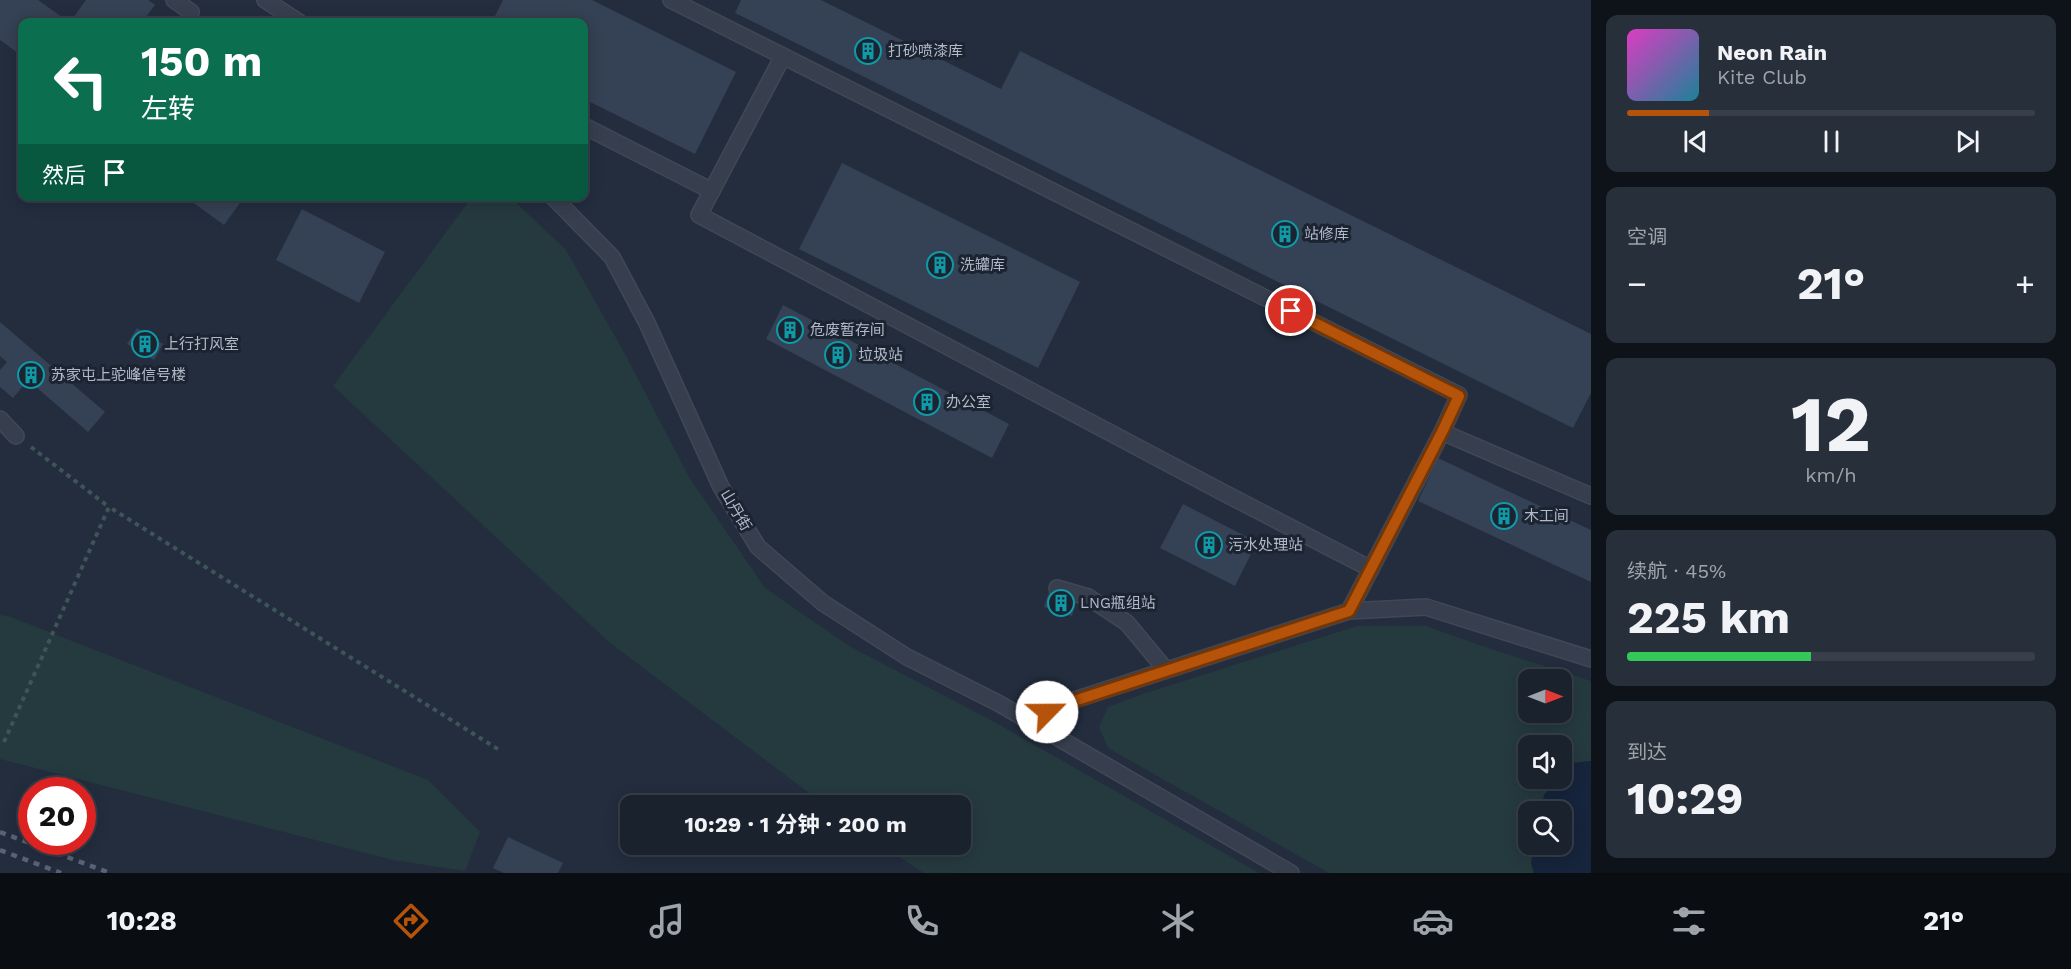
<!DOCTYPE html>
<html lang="zh">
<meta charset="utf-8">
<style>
:root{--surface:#1a222e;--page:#272f3a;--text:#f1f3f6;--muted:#9fa4aa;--line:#383f4a;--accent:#b45309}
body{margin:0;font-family:"Work Sans","Noto Sans SC",sans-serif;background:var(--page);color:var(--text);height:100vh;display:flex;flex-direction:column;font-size:22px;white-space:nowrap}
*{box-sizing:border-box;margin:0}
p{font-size:20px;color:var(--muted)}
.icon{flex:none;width:33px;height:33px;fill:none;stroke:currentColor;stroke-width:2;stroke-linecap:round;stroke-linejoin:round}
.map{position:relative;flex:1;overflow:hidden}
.details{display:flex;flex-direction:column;gap:15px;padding:15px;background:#0e1319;width:480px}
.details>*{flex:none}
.guide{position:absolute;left:18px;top:18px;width:570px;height:183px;border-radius:12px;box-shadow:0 3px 15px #0003,0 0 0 2px var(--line);background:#0b6e4f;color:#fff;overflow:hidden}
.needle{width:39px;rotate:90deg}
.fabs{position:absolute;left:1518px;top:669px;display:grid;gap:12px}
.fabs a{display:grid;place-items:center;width:54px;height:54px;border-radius:12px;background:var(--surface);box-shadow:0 3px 15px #0003,0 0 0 2px var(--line);font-size:30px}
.speed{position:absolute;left:18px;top:777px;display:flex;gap:12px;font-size:30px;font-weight:700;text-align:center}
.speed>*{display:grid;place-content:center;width:78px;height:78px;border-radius:50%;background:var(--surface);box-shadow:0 3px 15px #0003,0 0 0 2px var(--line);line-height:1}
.speed .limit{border:9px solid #d22;background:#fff;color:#111}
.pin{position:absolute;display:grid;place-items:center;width:51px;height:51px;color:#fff;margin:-26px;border:3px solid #fff;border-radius:50%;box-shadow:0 2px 6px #0007}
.me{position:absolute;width:66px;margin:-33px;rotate:67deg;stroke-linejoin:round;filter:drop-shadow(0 0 4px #0008)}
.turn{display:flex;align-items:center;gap:21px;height:126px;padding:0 24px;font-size:27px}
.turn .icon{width:78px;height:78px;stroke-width:2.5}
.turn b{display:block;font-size:42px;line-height:51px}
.then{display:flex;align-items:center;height:57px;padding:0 24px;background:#0003;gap:12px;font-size:22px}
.big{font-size:45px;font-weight:700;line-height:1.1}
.details .card{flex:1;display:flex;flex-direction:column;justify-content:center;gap:9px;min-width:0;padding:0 21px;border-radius:12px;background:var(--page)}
.details .dial{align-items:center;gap:0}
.dial b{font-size:78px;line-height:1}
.song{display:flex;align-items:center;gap:18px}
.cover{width:72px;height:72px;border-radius:9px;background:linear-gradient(135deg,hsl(310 70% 55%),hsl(190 70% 35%))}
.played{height:6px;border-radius:3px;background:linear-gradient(90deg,var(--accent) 20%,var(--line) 20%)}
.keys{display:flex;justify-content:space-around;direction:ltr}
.heat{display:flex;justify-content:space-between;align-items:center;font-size:33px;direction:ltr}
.charge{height:9px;border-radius:4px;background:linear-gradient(90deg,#34c759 45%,var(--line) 0)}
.trip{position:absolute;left:620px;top:795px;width:351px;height:60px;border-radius:12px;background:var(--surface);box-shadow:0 3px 15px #0003,0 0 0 2px var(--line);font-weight:700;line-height:60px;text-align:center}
.tab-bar{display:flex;height:96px;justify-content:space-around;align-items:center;background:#0a0e12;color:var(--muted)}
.tab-bar .icon{width:42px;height:42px}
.tab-bar .on{color:var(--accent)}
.tab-bar b{font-size:27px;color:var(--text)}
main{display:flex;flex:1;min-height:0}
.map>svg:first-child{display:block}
</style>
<main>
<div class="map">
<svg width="1591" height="873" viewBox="0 0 1591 873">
<rect width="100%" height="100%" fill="#232d3e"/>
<!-- green -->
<g fill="#253a3f" fill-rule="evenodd">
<polygon points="472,197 510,197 566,250 625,354 689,477 765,588 849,646 989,719 1259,873 924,873 881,845 960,844 960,806 825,805 609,642 333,386"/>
<polygon points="0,615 8,616 428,780 480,832 465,871 393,860 0,759"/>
<path d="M 1357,626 L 1426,626 L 1482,646 L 1591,681 L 1591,761 L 1572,763 L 1562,775 L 1562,746 L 1528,746 L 1528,778 L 1559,779 L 1544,795 L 1541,811 L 1528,812 L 1528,844 L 1535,845 L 1531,863 L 1534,873 L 1329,873 L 1108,748 L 1099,727 L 1108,707 L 1143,694 ZM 1528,680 L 1562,680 L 1562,712 L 1528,712 Z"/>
</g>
<!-- water -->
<polygon fill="#16243c" points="1591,761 1591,873 1534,873 1531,863 1535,845 1562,844 1562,812 1541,811 1544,795 1559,779 1562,778 1562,775 1572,763"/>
<!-- building -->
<g fill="#354154">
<polygon points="0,0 38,0 69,22 22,22 22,56 0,40"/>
<polygon points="86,0 148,0 155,5 142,22 70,22"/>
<polygon points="503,0 592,0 736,72 695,154 584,99 584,22 492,22"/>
<polygon points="741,0 821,0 1001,89 1020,51 1591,334 1591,393 1573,428 735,13"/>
<polygon points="842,163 1080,282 1038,368 799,249"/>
<polygon points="184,196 245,196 224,225"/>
<polygon points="302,209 385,252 359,303 276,260"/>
<polygon points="783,305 1009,424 992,458 766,339"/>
<polygon points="0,322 105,412 88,432 28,380 13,398 0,387 0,370 7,362 0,356"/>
<polygon points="137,328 163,344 154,360 127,344"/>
<polygon points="1438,458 1591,530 1591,582 1418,501"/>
<polygon points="1183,504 1257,542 1235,586 1160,548"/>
<polygon points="1050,589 1077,598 1072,616 1044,607"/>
<polygon points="508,837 563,863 558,873 504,873 493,868"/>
</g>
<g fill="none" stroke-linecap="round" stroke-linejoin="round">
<defs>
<g id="lane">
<polyline points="174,0 191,12 189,22"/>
<polyline points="265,0 299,22"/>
<polyline points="671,0 1459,395 1442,432 1591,496"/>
<polyline points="783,56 699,215 1224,493 1371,569"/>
<polyline points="584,126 712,191"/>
<polyline points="552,196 612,257 647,323 721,487 758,547 823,603 907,657 998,703 1291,873"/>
<polyline points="0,419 16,436"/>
<polyline points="1057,588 1088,597 1127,623 1166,670"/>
<polyline points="1349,611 1442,432"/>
<polyline points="1029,720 1065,703 1349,611 1426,607 1591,659"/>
</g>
</defs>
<!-- lane casing -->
<use href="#lane" stroke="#404856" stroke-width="18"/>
<!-- path -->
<g stroke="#3e5457" stroke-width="4" stroke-dasharray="4.5 4.5" stroke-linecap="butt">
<polyline points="31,447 109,507"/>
<polyline points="4,742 109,507 501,751"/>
</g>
<!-- lane -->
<use href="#lane" stroke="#373f4e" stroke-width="15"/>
<!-- rail -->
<g stroke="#596375" stroke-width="4.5" stroke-dasharray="6 6" stroke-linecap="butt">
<polyline points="0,832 110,873"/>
<polyline points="0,850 61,873"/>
</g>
</g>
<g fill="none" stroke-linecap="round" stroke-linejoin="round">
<defs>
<polyline id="route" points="1047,712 1065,704 1349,611 1442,432 1459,396 1291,311"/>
</defs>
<!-- route casing -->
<use href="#route" stroke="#753606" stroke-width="15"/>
<!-- route -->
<use href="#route" stroke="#b45309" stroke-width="10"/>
</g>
<!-- icons -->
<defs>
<symbol id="building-ring" viewBox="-11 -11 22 22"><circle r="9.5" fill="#1c2432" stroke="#0f9aa8" stroke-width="1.5"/><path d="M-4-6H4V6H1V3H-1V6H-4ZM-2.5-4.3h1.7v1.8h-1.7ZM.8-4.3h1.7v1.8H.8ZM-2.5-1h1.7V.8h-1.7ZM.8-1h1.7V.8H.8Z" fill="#0f9aa8"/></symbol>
</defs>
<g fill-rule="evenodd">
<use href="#building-ring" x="853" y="36" width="30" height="30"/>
<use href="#building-ring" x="1270" y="219" width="30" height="30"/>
<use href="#building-ring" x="925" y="250" width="30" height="30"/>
<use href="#building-ring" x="775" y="315" width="30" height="30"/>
<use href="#building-ring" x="130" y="329" width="30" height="30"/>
<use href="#building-ring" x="823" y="340" width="30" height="30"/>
<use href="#building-ring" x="16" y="360" width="30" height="30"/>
<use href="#building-ring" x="912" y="387" width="30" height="30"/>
<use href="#building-ring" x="1489" y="501" width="30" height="30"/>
<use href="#building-ring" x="1194" y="530" width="30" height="30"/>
<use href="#building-ring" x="1046" y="588" width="30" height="30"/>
</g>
<g text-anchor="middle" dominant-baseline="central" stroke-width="6" stroke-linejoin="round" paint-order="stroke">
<!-- poi labels -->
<g font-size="15" fill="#b2bac9" stroke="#1c2432" text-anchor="start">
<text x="888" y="51">打砂喷漆库</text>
<text x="1304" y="234">站修库</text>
<text x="960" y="265">洗罐库</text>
<text x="810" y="330">危废暂存间</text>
<text x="164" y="344">上行打风室</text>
<text x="858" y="355">垃圾站</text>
<text x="51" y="375">苏家屯上驼峰信号楼</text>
<text x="946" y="402">办公室</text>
<text x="1524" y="516">木工间</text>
<text x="1228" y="545">污水处理站</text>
<text x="1080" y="603">LNG瓶组站</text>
</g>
<!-- street labels -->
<g font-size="15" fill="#b2bac9" stroke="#1c2432">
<text transform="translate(736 510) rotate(59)">山丹街</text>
</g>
</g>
</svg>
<div class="fabs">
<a><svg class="needle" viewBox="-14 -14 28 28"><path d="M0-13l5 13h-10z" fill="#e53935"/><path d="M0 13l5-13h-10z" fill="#9fa4aa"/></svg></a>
<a><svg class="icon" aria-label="sound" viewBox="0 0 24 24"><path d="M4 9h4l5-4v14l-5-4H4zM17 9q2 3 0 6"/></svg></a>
<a><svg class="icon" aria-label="search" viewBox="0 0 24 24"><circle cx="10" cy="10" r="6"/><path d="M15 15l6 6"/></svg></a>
</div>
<div class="speed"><div class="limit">20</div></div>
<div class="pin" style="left:1291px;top:311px;background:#d93025"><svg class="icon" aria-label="arrive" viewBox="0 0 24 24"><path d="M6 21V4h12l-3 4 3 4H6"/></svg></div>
<svg class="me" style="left:1047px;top:712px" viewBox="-20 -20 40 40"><circle r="19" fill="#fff"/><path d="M0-13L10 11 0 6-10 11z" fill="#b45309"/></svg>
<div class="trip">10:29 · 1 分钟 · 200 m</div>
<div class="guide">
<div class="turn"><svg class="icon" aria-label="left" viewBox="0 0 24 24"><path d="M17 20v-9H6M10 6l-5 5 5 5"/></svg><div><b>150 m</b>左转</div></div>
<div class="then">然后<svg class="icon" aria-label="arrive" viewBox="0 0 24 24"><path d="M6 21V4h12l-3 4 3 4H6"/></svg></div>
</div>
</div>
<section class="details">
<div class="card">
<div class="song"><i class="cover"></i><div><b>Neon Rain</b><p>Kite Club</p></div></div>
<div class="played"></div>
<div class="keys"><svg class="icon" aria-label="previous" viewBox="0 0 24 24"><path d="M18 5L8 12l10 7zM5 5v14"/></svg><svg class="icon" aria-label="pause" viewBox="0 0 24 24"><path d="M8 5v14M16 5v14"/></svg><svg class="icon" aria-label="next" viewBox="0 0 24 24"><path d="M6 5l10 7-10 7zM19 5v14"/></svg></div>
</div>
<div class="card"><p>空调</p>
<div class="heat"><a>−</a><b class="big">21°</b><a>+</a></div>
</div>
<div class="card dial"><b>12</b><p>km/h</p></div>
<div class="card"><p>续航 · 45%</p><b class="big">225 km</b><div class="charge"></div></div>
<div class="card"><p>到达</p><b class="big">10:29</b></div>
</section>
</main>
<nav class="tab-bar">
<b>10:28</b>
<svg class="icon on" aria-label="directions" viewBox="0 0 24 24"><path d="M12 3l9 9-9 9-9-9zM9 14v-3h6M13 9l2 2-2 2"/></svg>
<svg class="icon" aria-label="music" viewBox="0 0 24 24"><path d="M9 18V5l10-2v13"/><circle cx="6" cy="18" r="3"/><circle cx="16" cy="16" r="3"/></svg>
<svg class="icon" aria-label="phone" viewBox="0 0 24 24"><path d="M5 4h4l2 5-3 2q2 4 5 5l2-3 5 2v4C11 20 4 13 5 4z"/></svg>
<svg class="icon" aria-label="climate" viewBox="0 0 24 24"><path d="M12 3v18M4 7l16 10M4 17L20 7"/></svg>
<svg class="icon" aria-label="car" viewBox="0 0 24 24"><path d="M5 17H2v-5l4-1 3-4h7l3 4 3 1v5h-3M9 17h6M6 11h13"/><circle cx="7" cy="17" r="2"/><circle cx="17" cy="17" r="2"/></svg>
<svg class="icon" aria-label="filters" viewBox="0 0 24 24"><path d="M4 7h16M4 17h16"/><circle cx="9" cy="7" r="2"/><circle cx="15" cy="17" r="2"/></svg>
<b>21°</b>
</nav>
